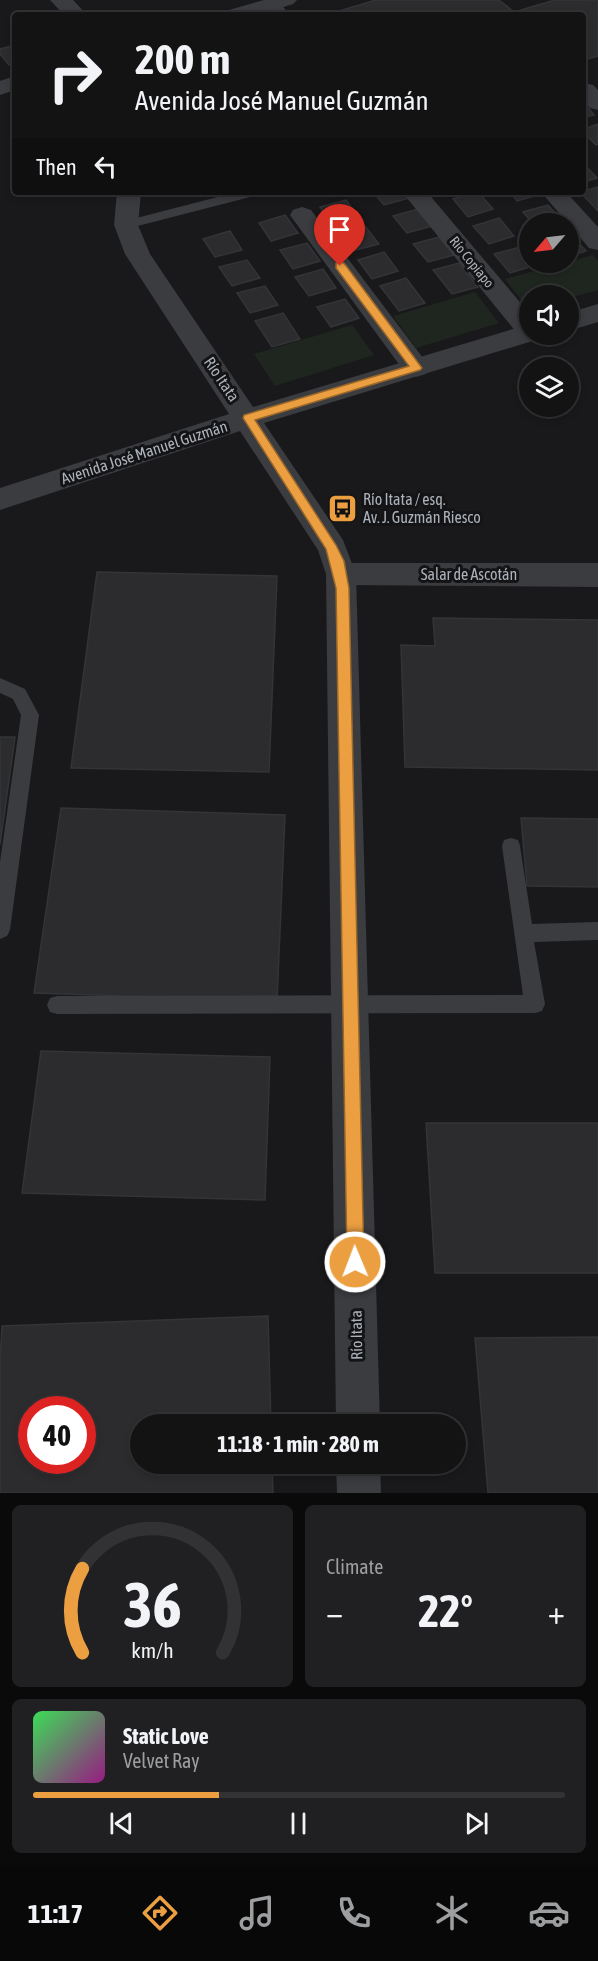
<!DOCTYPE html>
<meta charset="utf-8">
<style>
:root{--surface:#131314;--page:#202022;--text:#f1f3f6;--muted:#9d9ea0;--line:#323234;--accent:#ec9f41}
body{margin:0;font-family:"Asap Condensed",sans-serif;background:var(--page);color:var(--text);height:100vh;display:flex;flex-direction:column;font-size:22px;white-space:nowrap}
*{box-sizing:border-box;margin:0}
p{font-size:20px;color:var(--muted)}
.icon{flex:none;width:33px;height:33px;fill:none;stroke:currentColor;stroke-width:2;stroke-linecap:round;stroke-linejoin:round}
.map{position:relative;height:1493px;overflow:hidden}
.details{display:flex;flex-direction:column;gap:12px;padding:12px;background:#0a0a0b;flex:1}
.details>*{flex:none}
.banner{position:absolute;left:12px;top:12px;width:574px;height:183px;border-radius:6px;box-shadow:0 3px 9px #0003,0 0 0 2px var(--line);background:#131314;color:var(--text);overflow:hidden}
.needle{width:39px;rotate:242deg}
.buttons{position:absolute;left:519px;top:213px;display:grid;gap:12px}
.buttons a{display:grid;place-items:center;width:60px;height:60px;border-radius:50%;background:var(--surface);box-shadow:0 3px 9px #0003,0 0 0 2px var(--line);font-size:30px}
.speed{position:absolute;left:18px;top:1396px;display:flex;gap:12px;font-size:30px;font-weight:700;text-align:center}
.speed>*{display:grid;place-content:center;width:78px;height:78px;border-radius:50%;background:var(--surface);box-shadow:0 3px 9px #0003,0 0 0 2px var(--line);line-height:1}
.speed .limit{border:9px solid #d22;background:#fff;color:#111}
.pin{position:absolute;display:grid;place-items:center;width:51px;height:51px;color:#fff;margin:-62px -26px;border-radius:50% 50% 50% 0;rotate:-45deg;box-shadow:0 0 6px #0007}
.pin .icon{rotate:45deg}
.me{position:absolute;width:66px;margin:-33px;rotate:359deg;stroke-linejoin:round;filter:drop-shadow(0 0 4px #0008)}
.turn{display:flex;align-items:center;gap:21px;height:126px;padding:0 24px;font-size:27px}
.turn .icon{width:78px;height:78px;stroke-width:2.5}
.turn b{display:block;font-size:42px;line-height:51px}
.then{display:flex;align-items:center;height:57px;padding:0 24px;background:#0003;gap:12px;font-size:22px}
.big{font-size:45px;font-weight:700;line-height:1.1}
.details .widget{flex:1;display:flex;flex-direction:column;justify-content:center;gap:9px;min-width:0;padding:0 21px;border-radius:9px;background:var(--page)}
.details .dial{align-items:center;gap:0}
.dial svg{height:156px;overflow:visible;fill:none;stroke:var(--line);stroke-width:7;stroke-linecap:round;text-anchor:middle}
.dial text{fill:var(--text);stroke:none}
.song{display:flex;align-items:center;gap:18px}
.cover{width:72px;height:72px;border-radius:9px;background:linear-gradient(135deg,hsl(130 70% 55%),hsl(310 70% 35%))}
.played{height:6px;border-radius:3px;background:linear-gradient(90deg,var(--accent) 35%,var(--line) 35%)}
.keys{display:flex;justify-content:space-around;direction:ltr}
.heat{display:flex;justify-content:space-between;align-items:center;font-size:33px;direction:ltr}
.details .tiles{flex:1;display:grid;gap:12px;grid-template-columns:1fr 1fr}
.widget:last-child{grid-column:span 2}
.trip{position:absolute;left:130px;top:1414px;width:336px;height:60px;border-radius:30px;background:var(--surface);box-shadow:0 3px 9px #0003,0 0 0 2px var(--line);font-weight:700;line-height:60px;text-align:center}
.dock{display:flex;height:96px;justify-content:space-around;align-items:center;background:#080808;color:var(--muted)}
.dock .icon{width:42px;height:42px}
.dock .on{color:var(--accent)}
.dock b{font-size:27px;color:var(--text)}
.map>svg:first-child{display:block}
</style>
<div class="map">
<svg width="598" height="1493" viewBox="0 0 598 1493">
<rect width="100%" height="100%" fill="#19191b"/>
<!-- green -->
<g fill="#1f261f">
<polygon points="593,255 598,261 598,290 569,298 568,296 530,296 528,309 505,279"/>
<polygon points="475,292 499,323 416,348 393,316"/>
<polygon points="352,325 374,355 275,386 254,354"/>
</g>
<!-- building -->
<g fill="#2c2c2f" stroke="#333437" stroke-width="1.5" fill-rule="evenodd">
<polygon points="376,0 499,0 514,12 555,0 598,0 598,56 584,60 584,15 334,15 332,13"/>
<polygon points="15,45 15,63 9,65 0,54 0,49"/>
<polygon points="584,102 594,115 584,117"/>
<polygon points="598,124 598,144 596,145 584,133 584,129"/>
<polygon points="584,164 597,178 584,182"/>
<polygon points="598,187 598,211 580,192"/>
<polygon points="373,192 404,192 409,198 384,205"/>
<polygon points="478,192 493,209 468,217 453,199"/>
<polygon points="510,192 541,192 542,194 517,201"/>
<polygon points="346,200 362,222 336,229 320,207"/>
<polygon points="548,205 563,222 533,224 523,212"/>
<polygon points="418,209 432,226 407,233 393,216"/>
<polygon points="285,215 298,233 271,241 259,223"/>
<polygon points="499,218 514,236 489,244 473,226"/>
<polygon points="365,226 379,244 352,251 339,233"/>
<polygon points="230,231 242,250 215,257 203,239"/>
<polygon points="568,231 586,251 568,257"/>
<polygon points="439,237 454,255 428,262 413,244"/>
<polygon points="307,243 320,261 293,269 280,250"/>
<polygon points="520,247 530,257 530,262 536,265 510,273 494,254"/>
<polygon points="384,252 398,271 372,279 358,260"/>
<polygon points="247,260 260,278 232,286 219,267"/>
<polygon points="459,263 478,287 452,294 433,270"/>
<polygon points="323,269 336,288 309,296 295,277"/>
<polygon points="406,278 425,303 399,311 380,286"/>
<polygon points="265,286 278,305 250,313 237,293"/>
<polygon points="345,299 359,318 331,327 317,307"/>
<polygon points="283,313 300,339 272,347 255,321"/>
<polygon points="97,572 277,576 269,772 71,768"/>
<polygon points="433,618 598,620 598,770 405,767 401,645 435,646"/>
<polygon points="0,737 15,737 0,845"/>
<polygon points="61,808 285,815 277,1001 34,993"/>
<polygon points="521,818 598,819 598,887 527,886"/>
<polygon points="41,1051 270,1057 265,1200 22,1193"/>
<polygon points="426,1123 598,1123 598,1273 435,1273"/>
<path d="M 268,1316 L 271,1425 L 141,1425 L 141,1464 L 272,1464 L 273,1493 L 0,1493 L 0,1360 L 2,1326 ZM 32,1410 L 82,1410 L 82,1461 L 32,1461 Z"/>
<polygon points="598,1337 598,1493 488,1493 475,1338"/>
</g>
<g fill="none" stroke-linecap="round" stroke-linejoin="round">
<!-- service -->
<g fill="#3a3c40" fill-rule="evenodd">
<polygon points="270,1 278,1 290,15 278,15 268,3"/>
<polygon points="237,192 260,192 258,195 126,229 119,225 121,222"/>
<polygon points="0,678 25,689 39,715 10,930 7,936 0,939 0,862 21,715 13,699 0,693"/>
<polygon points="511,838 518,840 520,846 532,924 598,922 598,940 534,942 545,1004 542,1011 535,1013 57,1014 50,1012 47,1005 50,998 57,996 523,995 502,846 504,840"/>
</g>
<!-- minor -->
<g fill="#3a3c40" fill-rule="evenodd">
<polygon points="585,83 593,85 598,90 598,110 590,108 584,101"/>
<polygon points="402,192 427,192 530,314 530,334 542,334 539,338 530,341 521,338"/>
<polygon points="541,192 566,192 598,227 598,250 589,248"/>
<polygon points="302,207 311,210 426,362 429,368 426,374 416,377 406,374 290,215 293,210"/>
<polygon points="341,563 598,563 598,587 341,585 330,582 326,574 330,566"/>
</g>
<!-- tertiary -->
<g fill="#3a3c40" fill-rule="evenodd">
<polygon points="50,0 73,0 87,15 64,15"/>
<polygon points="264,0 297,0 293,4 259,15 226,15 229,10"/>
<polygon points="15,76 15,90 0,95 0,81"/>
<polygon points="117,192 141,192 138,225 150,254 253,407 530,324 530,334 542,334 539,339 264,423 343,540 356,574 380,1425 336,1425 326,574 318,550 240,431 0,510 0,488 229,414 125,254 114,225"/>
<polygon points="598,304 598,322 568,331 568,313"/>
<polygon points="336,1464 380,1464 381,1493 337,1493"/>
</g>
</g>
<!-- route -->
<polygon fill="#ec9f41" stroke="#99672a" stroke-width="1.5" points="340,262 344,263 422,368 420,370 255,420 336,545 344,561 349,588 364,1262 361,1268 355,1271 349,1268 347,1262 336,588 326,549 243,418 244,415 409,366 336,268 336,263"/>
<!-- icons -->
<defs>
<symbol id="bus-square" viewBox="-11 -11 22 22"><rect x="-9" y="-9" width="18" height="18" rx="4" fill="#ec9f41" stroke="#141416"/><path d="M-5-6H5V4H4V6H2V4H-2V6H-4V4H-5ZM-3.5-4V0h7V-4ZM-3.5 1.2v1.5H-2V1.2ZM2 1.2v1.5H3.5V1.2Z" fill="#111"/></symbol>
</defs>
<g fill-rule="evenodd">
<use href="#bus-square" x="326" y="492" width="33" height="33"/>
</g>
<g text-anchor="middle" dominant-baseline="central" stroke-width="6" stroke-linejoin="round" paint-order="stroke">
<!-- far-street labels -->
<g font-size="14" fill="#acb2ba" stroke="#141416">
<text transform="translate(472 262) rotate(51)">Río Copiapo</text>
</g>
<!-- street labels -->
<g font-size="16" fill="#acb2ba" stroke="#141416">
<text transform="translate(222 379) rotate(56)">Río Itata</text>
<text transform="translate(144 452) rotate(-18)">Avenida José Manuel Guzmán</text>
<text x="469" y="574">Salar de Ascotán</text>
<text transform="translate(356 1335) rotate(-91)">Río Itata</text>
</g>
<!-- poi labels -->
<g font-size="16" fill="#acb2ba" stroke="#141416" text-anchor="start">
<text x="363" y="499">Río Itata / esq.<tspan x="363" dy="18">Av. J. Guzmán Riesco</tspan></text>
</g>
</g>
</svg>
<div class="buttons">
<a><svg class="needle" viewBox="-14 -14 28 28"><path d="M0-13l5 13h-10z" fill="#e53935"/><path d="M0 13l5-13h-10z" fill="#9d9ea0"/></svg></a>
<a><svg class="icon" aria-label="sound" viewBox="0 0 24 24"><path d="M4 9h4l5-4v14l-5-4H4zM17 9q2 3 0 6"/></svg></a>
<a><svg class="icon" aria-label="layers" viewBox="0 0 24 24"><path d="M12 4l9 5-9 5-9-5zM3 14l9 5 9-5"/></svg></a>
</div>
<div class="speed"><div class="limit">40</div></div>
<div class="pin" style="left:340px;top:266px;background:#d93025"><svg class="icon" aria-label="arrive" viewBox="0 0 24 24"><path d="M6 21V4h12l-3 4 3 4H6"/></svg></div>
<svg class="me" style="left:355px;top:1262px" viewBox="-20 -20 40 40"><circle r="17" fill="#ec9f41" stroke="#fff" stroke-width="3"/><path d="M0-11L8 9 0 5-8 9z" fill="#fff"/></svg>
<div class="trip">11:18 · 1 min · 280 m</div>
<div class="banner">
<div class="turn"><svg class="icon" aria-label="right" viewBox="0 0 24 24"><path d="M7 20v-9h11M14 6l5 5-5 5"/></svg><div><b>200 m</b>Avenida José Manuel Guzmán</div></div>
<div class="then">Then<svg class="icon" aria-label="left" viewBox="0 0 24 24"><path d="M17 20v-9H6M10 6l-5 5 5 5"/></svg></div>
</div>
</div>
<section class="details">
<div class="tiles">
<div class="widget dial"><svg viewBox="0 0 100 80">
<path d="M14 69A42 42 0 1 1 86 69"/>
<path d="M14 69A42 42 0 0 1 14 26" stroke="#ec9f41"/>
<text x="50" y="56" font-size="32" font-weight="700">36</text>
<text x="50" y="72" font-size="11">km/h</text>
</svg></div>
<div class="widget"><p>Climate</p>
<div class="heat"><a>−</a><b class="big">22°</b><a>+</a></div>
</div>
<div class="widget">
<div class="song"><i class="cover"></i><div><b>Static Love</b><p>Velvet Ray</p></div></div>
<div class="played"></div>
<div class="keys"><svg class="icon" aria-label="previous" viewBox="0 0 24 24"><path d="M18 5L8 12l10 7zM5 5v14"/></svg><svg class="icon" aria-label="pause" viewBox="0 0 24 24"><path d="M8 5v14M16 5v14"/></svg><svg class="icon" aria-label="next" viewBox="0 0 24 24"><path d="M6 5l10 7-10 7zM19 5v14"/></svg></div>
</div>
</div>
</section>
<nav class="dock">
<b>11:17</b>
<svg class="icon on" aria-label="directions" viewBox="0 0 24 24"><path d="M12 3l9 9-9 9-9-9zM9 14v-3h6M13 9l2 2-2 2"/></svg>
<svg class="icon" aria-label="music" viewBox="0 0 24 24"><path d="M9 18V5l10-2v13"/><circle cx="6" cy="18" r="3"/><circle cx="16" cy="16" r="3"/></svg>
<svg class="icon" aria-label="phone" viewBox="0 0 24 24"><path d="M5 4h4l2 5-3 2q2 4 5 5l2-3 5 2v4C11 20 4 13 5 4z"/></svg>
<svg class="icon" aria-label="climate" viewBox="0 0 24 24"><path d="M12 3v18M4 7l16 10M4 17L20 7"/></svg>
<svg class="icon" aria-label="car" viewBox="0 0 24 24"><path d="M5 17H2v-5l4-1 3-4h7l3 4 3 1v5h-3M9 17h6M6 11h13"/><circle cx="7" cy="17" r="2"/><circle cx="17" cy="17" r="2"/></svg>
</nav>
